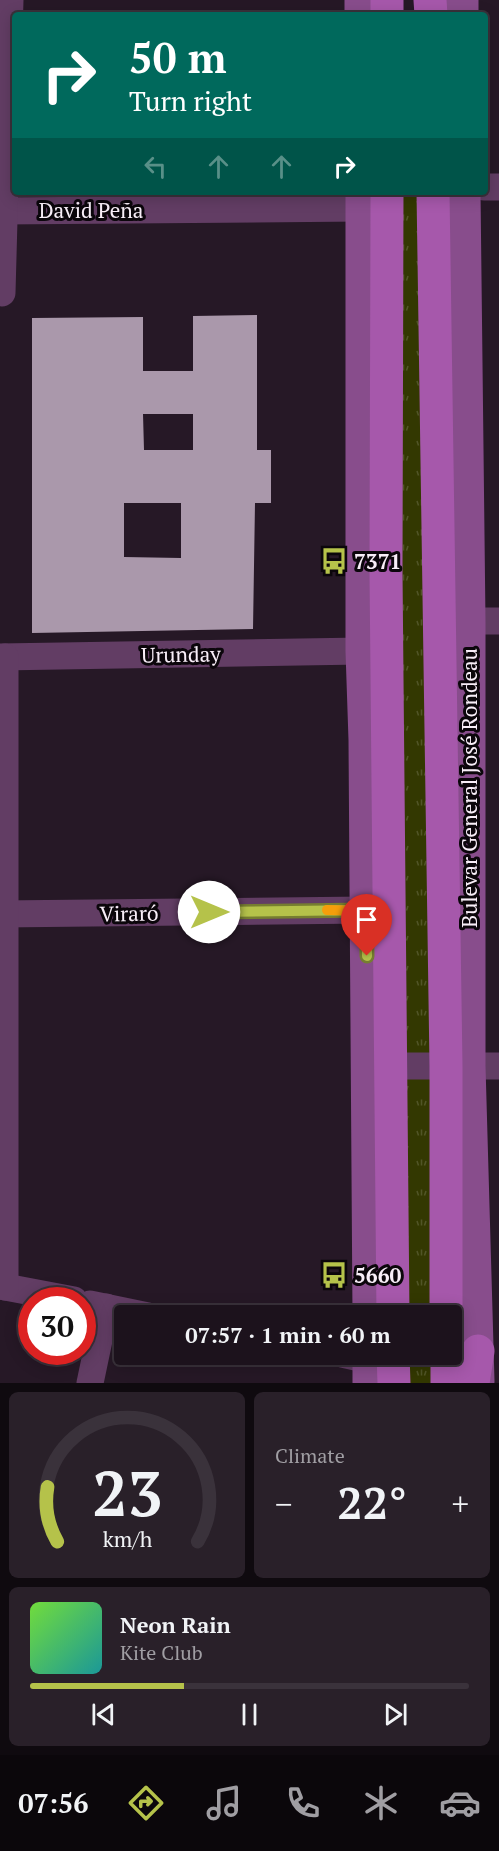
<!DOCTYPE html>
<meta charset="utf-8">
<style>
:root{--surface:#1c121c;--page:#292029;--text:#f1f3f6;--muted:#a09ea3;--line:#3a323b;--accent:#b5c24a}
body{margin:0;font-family:"PT Serif",serif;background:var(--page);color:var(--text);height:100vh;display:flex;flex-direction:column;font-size:22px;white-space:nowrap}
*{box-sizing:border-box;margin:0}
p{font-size:20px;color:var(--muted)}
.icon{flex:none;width:33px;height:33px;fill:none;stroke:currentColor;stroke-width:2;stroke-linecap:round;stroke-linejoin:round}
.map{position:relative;height:1383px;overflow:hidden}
.drawer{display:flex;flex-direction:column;gap:9px;padding:9px;background:#0f0a0f;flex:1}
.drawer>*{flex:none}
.guide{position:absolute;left:12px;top:12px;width:476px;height:183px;border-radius:6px;box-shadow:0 3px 15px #0003,0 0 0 2px var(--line);background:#00695c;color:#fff;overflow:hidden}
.speed{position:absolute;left:18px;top:1287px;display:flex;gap:12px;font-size:30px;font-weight:700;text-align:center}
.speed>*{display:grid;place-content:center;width:78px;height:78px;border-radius:50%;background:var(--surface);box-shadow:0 3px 15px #0003,0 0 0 2px var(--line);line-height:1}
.speed .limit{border:9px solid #d22;background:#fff;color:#111}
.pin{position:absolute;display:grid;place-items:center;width:51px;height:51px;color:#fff;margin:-62px -26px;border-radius:50% 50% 50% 0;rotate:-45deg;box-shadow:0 0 6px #0007}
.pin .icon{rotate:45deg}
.me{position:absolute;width:66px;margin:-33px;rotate:90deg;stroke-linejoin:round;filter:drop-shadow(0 0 4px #0008)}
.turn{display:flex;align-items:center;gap:21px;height:126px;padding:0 18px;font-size:27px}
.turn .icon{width:78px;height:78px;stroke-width:2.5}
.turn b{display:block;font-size:42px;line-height:51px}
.lanes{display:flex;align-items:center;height:57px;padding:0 18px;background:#0003;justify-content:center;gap:30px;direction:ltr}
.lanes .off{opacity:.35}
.big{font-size:45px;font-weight:700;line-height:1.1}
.drawer .card{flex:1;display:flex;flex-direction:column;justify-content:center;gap:9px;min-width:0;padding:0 21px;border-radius:9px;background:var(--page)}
.drawer .dial{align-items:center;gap:0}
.dial svg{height:156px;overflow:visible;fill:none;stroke:var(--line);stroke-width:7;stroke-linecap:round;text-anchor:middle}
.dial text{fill:var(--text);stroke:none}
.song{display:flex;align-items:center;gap:18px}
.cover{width:72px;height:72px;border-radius:9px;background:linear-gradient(135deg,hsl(100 70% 55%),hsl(180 70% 35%))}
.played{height:6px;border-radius:3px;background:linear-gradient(90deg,var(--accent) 35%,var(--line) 35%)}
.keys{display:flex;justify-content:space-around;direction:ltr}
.heat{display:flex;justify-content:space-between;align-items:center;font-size:33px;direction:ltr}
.drawer .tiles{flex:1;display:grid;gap:9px;grid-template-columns:1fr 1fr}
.card:last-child{grid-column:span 2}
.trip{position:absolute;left:114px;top:1305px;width:348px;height:60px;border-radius:6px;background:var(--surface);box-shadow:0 3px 15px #0003,0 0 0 2px var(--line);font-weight:700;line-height:60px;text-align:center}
.tabs{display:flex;height:96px;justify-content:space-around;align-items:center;background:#0b070b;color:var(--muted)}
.tabs .icon{width:42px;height:42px}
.tabs .active{color:var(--accent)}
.tabs b{font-size:27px;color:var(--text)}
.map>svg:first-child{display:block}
</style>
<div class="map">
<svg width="499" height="1383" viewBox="0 0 499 1383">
<defs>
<pattern id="grass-tufts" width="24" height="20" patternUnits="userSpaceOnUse" patternTransform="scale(1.5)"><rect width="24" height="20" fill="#333801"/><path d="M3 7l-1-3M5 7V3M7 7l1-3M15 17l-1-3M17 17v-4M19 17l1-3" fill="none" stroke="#515527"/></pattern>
</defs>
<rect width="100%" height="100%" fill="#261826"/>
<!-- grass -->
<polygon fill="url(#grass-tufts)" points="362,192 464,192 478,1383 369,1383 369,1355 452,1354 452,1316 369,1315"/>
<!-- building -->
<path fill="#aa98ab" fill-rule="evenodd" d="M 257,315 L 257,450 L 271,450 L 271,503 L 255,503 L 253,629 L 32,633 L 32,318 L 143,317 L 143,371 L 193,371 L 193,316 ZM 143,414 L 193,414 L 193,450 L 144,450 ZM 124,503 L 181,503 L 181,558 L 124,557 Z"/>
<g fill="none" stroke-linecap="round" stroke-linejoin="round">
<!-- street -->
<g stroke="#623d64" stroke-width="27">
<polyline points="484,187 499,187"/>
<polyline points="0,211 363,208"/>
<polyline points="2,293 10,0"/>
<polyline points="469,621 499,621"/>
<polyline points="0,657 362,651"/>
<polyline points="0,914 366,910"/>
<polyline points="371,1066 499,1066"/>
<polyline points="0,1286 74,1300"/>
<polyline points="5,1287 5,657"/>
<polyline points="90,1304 148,1316"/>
<polyline points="342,1354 369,1360"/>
<polyline points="90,1383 106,1307"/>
</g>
<!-- secondary -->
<g stroke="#884d8c" stroke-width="33">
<polyline points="361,0 361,15"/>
<polyline points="462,0 462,15"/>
<polyline points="362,192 362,651 365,740 369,1316"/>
<polyline points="464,192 469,621 469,1066 478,1381"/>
<polyline points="369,1354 369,1383"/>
</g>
<!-- primary -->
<g stroke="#a658ab" stroke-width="33">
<polyline points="430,0 431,15"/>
<polyline points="387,15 387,0"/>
<polyline points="387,192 386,571 393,1316"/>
<polyline points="433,192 446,1066 446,1316"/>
<polyline points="393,1354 394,1383"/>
<polyline points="447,1354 447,1383"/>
<polyline points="473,1383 478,1351"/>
</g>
</g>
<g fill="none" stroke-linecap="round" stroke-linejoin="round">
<defs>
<polyline id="route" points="209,912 366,910 367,956"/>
</defs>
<!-- route casing -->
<use href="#route" stroke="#767e30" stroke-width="15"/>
<!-- route -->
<use href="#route" stroke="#b5c24a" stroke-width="10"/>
<!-- slow -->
<polyline stroke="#f59e0b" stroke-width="10" points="327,910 366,911"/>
</g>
<!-- icons -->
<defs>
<symbol id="bus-bare" viewBox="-9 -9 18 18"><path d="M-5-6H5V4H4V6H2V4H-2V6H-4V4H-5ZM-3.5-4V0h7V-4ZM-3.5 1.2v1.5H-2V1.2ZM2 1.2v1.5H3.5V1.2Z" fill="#b5c24a" stroke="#0b060b" stroke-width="2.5" paint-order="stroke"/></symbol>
</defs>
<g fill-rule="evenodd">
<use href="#bus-bare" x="315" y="542" width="38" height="38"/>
<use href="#bus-bare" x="315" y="1256" width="38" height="38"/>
</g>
<g text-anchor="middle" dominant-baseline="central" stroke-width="6" stroke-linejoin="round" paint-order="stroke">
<!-- street labels -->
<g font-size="21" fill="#f8eef8" stroke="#0b060b">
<text x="91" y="210">David Peña</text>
<text transform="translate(181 654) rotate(-1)">Urunday</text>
<text transform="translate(469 788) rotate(-90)">Bulevar General José Rondeau</text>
<text transform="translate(129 913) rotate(-1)">Viraró</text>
</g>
<!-- poi labels -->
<g font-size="21" font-weight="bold" fill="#f8eef8" stroke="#0b060b" text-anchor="start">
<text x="354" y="561">7371</text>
<text x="354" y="1275">5660</text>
</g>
</g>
</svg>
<div class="speed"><div class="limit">30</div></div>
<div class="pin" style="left:367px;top:956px;background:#d93025"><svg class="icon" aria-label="arrive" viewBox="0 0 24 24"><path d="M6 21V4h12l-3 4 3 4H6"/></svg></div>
<svg class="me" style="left:209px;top:912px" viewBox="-20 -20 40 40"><circle r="19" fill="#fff"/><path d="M0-13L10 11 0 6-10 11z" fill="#b5c24a"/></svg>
<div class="trip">07:57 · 1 min · 60 m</div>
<div class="guide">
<div class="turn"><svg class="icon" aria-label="right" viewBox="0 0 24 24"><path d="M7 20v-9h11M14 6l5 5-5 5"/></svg><div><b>50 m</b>Turn right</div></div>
<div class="lanes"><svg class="icon off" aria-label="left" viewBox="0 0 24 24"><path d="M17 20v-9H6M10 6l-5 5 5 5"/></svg><svg class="icon off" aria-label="ahead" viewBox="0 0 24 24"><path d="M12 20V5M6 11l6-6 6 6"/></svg><svg class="icon off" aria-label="ahead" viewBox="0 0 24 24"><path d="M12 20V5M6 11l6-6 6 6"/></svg><svg class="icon" aria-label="right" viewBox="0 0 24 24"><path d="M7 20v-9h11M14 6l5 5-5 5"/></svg></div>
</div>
</div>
<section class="drawer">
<div class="tiles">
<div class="card dial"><svg viewBox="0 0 100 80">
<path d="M14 69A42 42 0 1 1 86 69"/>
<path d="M14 69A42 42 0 0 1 9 41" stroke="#b5c24a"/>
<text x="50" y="56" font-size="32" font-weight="700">23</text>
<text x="50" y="72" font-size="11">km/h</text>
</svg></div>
<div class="card"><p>Climate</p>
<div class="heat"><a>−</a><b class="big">22°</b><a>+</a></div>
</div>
<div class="card">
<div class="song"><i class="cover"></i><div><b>Neon Rain</b><p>Kite Club</p></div></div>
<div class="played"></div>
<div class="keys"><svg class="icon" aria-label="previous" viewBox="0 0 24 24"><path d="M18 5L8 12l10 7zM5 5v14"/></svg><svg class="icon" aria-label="pause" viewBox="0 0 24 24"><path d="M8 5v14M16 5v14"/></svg><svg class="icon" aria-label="next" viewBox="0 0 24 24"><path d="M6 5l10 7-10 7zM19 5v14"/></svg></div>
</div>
</div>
</section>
<nav class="tabs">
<b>07:56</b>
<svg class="icon active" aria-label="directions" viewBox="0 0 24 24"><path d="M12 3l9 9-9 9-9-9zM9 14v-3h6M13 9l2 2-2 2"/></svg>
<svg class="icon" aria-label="music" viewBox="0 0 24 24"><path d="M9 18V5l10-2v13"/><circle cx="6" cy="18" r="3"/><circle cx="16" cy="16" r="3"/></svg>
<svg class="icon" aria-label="phone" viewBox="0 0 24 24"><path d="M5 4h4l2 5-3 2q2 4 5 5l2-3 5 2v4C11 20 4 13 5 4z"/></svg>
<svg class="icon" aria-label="climate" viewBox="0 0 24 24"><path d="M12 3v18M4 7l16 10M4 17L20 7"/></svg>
<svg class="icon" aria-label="car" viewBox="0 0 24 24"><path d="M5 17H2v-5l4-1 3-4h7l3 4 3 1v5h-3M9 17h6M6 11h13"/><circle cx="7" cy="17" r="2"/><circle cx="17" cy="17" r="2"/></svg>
</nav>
